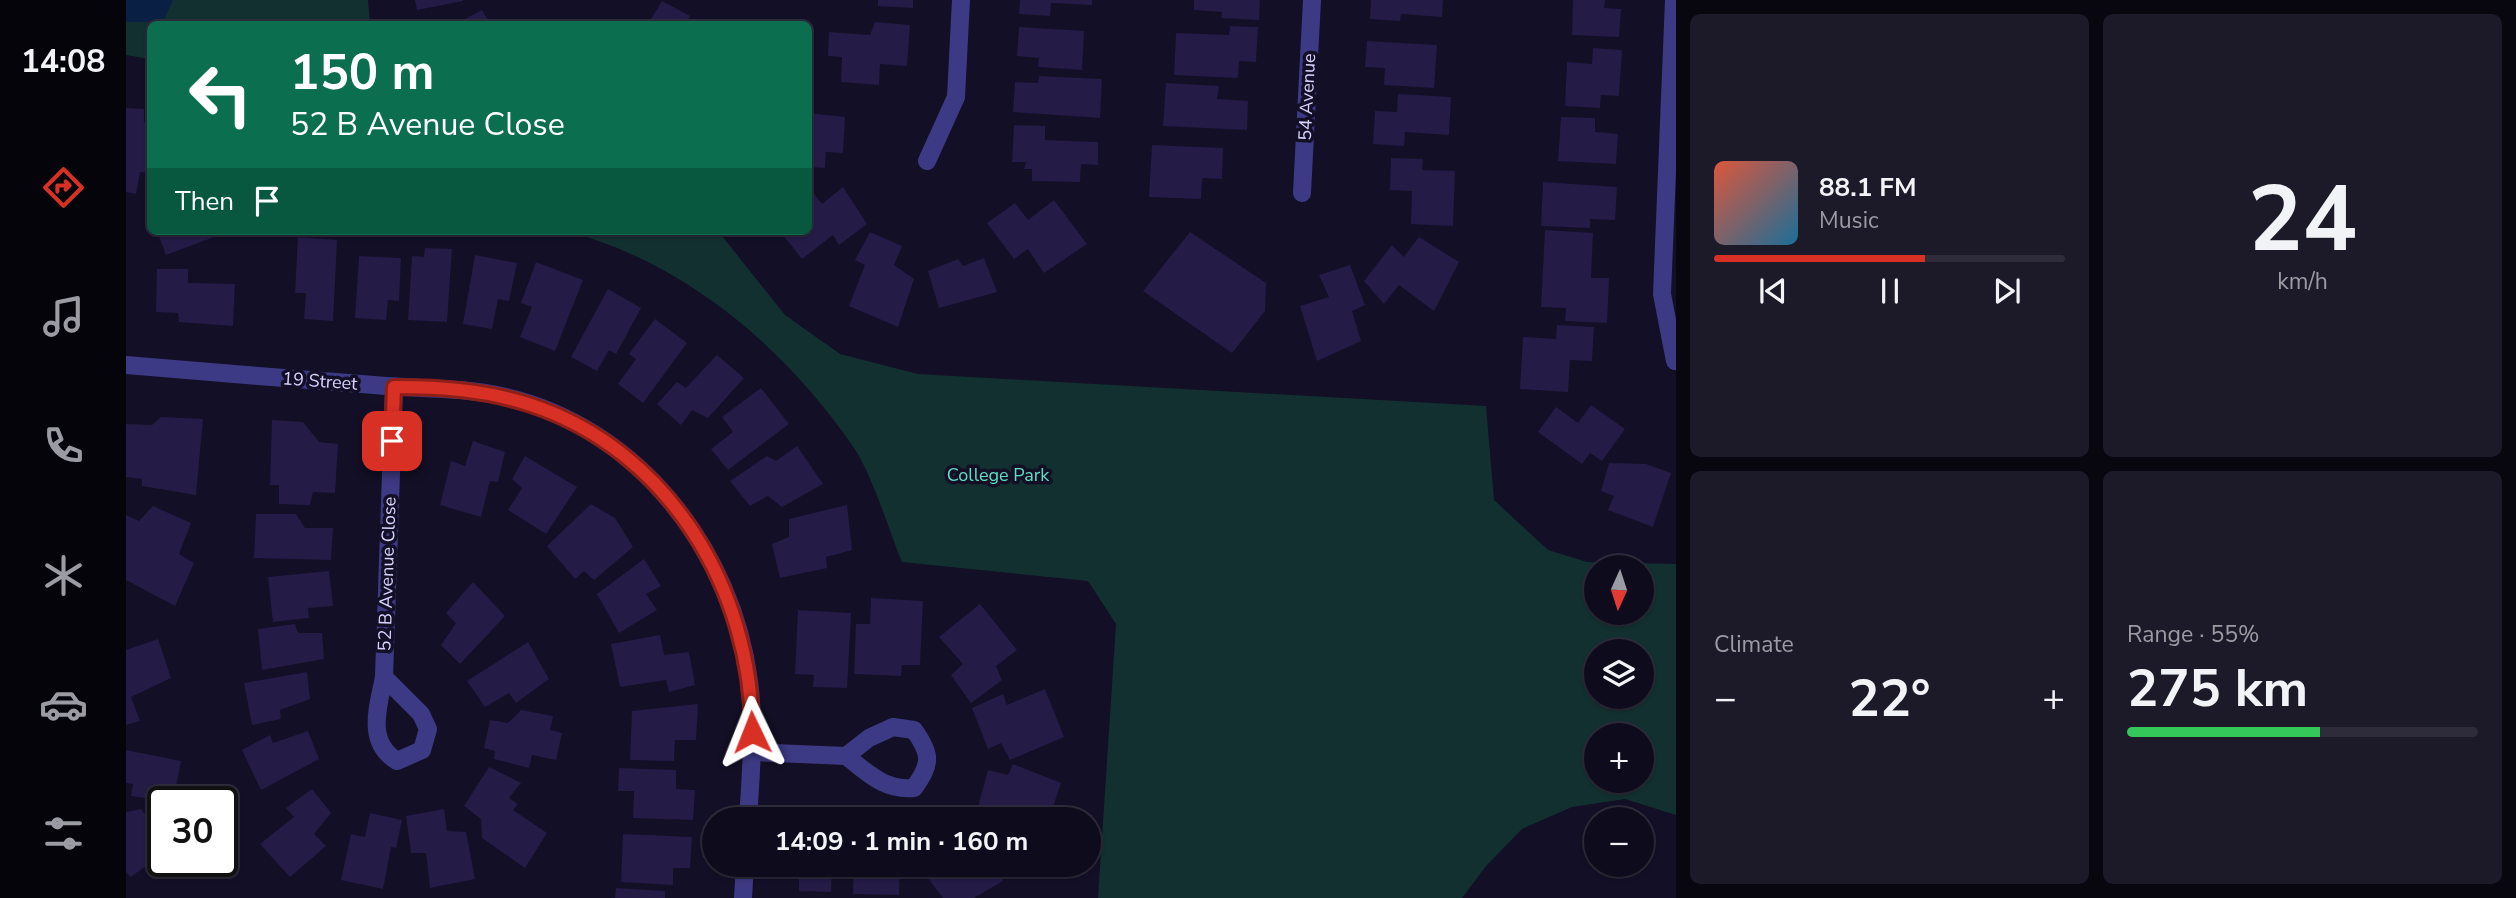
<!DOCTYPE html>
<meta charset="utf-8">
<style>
:root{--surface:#0e0b1c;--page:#1c1929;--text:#f1f3f6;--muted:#9b9ba3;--line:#2e2b3b;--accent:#d93025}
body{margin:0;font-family:"Nunito Sans",sans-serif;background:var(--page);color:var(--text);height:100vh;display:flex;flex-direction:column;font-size:26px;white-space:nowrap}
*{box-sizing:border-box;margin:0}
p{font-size:23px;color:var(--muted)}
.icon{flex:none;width:38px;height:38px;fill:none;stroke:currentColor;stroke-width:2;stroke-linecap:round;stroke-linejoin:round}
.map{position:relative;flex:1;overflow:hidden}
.details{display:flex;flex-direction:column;gap:14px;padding:14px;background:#08060f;width:840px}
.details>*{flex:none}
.guide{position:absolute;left:21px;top:21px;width:665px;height:214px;border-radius:10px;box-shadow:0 2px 5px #0004,0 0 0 2px var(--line);background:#0b6e4f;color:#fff;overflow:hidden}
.needle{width:46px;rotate:183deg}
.controls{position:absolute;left:1458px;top:555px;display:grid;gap:14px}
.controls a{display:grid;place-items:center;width:70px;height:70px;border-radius:50%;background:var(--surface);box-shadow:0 2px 5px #0004,0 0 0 2px var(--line);font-size:35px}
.speed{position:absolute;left:21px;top:786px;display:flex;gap:14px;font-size:35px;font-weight:700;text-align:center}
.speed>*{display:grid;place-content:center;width:91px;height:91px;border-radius:50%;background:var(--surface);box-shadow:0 2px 5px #0004,0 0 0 2px var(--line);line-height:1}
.speed .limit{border:4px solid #111;border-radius:10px;background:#fff;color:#111}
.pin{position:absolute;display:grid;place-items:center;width:60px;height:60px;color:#fff;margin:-30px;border-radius:14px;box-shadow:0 4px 10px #0006}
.me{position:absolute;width:77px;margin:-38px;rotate:358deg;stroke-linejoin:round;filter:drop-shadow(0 0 5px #0008)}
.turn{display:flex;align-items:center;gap:24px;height:147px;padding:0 28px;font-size:32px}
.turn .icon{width:91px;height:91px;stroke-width:2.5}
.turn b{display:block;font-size:49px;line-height:60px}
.then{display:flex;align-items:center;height:66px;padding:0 28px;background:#0003;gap:14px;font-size:26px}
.big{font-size:52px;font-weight:700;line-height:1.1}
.details .widget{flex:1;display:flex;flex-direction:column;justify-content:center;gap:10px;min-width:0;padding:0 24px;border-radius:10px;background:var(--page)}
.details .dial{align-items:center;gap:0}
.dial b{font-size:91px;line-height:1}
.song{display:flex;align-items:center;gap:21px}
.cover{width:84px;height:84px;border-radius:10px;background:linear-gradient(135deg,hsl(10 70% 55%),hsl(200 70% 35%))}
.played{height:7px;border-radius:4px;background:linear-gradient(90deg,var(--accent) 60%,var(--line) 60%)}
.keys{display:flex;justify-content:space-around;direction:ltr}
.heat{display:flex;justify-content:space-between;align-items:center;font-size:38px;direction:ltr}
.charge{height:10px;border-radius:5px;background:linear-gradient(90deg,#34c759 55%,var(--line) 0)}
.details .tiles{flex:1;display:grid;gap:14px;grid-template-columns:repeat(2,1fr)}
.trip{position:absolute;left:576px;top:807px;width:399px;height:70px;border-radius:35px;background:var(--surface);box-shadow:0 2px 5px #0004,0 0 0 2px var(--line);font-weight:700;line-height:70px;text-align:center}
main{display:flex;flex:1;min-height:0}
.menu{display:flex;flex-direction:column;width:126px;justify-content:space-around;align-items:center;background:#06040b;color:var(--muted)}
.menu .icon{width:49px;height:49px}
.menu .active{color:var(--accent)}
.menu b{font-size:32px;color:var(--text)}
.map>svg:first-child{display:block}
</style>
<main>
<nav class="menu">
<b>14:08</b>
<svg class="icon active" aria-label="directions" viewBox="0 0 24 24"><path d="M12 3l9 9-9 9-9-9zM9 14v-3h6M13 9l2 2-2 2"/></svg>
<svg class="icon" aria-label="music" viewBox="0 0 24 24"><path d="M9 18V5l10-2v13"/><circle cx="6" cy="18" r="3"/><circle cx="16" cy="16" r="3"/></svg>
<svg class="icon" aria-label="phone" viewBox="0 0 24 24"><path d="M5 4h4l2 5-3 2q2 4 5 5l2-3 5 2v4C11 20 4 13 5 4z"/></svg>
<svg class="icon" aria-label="climate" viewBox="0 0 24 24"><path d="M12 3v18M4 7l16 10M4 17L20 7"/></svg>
<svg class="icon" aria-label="car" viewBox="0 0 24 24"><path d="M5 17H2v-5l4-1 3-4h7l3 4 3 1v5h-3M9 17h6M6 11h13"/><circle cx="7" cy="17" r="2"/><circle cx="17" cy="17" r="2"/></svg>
<svg class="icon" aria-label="filters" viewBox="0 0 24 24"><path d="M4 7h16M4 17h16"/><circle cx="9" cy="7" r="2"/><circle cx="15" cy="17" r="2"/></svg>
</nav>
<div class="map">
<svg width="1550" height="898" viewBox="0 0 1550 898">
<rect width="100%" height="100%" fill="#130f26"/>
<!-- green -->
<g fill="#12302f" fill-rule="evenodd">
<polygon points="0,0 242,0 244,24 24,24 24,59 0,55"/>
<path d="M 440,231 L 592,231 L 659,315 L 714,354 L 792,374 L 1360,406 L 1368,500 L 1422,550 L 1461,562 L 1550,564 L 1550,815 L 1499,799 L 1446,807 L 1396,829 L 1360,866 L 1336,898 L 972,898 L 990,624 L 962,581 L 776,562 C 763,531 746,474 728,448 C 660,348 559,262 440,231 ZM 1470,567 L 1516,567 L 1516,612 L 1470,612 ZM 1470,651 L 1516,651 L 1516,696 L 1470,696 ZM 1470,735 L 1516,735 L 1516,780 L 1470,780 Z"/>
</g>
<!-- water -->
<polygon fill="#0a1f44" points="0,0 47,0 37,22 0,22"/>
<!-- building -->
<g fill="#241b47">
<polygon points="289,0 337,0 337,1 291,10"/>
<polygon points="752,0 787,0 787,8 752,6"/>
<polygon points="894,0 966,0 966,5 925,3 924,16 893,14"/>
<polygon points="1068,0 1134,0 1133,20 1095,18 1096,12 1068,10"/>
<polygon points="1245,0 1317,0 1316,17 1275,14 1274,21 1244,19"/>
<polygon points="1447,0 1479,0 1478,8 1495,9 1493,37 1446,35"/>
<polygon points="536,1 564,16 560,24 522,24"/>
<polygon points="356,10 364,24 330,24"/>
<polygon points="749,22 784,25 781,66 754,64 753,85 715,82 716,57 702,56 703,32 744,35"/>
<polygon points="1104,26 1132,27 1130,62 1113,61 1112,78 1048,75 1050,33 1103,35"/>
<polygon points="893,27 958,31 956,70 912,67 913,58 891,56"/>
<polygon points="1241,41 1311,45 1308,88 1258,85 1259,68 1239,67"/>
<polygon points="1467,48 1496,50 1493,96 1475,95 1474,108 1439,106 1441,62 1466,64"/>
<polygon points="913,76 976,79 974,118 887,112 889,82 912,83"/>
<polygon points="1040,83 1093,86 1091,99 1122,101 1121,130 1037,126"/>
<polygon points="1272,94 1325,97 1323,135 1279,132 1278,146 1247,144 1249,111 1271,112"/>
<polygon points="0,108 18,109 18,122 24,123 24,173 14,172 10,194 0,192"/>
<polygon points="682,113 719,117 717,153 700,152 699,168 682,167"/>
<polygon points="1435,117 1469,118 1469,132 1492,134 1490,164 1432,161"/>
<polygon points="888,125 919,126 919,140 972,142 972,165 955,164 954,182 906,181 906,169 898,169 900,162 886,162"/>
<polygon points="1026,145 1097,148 1096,179 1076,178 1075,199 1023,197"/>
<polygon points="1265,158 1297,159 1296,170 1329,171 1327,226 1285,224 1286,191 1264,190"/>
<polygon points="1417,182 1491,187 1489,220 1464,219 1464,228 1415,226"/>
<polygon points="682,186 696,204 717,187 741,224 713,245 707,235 676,259 654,231 682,231"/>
<polygon points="928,200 961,244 918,273 902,249 888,259 861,223 889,203 902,220"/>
<polygon points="1419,230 1467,233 1465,278 1483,278 1481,323 1439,321 1440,308 1415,307"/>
<polygon points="31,231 104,231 40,255"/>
<polygon points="744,232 776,246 768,265 788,279 772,327 723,306 739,265 729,260"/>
<polygon points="1064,232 1140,283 1139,311 1106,353 1017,291"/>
<polygon points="172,237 211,240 207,321 178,319 180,293 169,293"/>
<polygon points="1293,237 1333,262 1308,311 1273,285 1258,304 1238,281 1266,245 1278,257"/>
<polygon points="299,248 326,249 321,322 282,320 286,256 298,257"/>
<polygon points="349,255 391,263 383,301 372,299 366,329 337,324"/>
<polygon points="233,256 275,258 273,301 262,300 260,320 229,318"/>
<polygon points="858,258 871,292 813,308 802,271 832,259 837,266"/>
<polygon points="410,262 457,280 429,351 394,337 406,307 395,303"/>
<polygon points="1224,265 1239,305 1226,311 1235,341 1191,361 1174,306 1203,297 1193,275"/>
<polygon points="31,269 62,269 62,283 109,284 107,326 53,322 52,313 30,312"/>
<polygon points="482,289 515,308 490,354 483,350 471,371 445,357"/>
<polygon points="529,319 561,343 517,403 492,384 510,359 503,354"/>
<polygon points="1431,325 1468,327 1466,361 1444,360 1442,392 1394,389 1397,337 1430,339"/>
<polygon points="591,355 618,378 582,418 566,410 555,425 531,404 551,382 560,388"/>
<polygon points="635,388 663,424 602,470 585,449 607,432 596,417"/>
<polygon points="1465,405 1499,429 1476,461 1464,453 1456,464 1412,432 1430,407 1452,423"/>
<polygon points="35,417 77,419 70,495 16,486 16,479 0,477 0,424 26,425"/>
<polygon points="146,420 177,422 193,442 212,444 209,493 187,492 184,505 153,504 153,485 144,485"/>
<polygon points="347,441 379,452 372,482 364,481 355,517 314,505 325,461 339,466"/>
<polygon points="671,446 697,484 656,507 642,496 624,506 604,481 641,456 650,461"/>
<polygon points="399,456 451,487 420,534 382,510 396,488 386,479"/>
<polygon points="1483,463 1520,464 1545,473 1527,527 1482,510 1488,496 1475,491"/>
<polygon points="465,504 489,518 507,547 468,580 458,571 449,579 421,546"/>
<polygon points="721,505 726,550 700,557 701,568 654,578 646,544 663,537 663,519"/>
<polygon points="27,506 65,523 53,554 68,563 49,606 0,580 0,515 13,521"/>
<polygon points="130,514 170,514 179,528 207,528 205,560 128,558"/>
<polygon points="518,559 535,586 520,594 531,610 493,633 471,594"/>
<polygon points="203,571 207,606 182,608 183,618 147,622 142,577"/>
<polygon points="347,582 379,616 334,664 315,645 330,623 320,613"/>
<polygon points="745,598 797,601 794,665 776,665 775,676 728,674 730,624 744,624"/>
<polygon points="854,604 891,650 870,666 876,680 845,703 825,675 837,664 813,637"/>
<polygon points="672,610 725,613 721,688 687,687 688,675 669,674"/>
<polygon points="169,624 172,633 196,633 198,659 136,670 132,629"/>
<polygon points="534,635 538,655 563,652 569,685 543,692 540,680 494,687 485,644"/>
<polygon points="32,639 45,678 5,697 14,721 0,725 0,650"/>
<polygon points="402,642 423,679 390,703 383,693 359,707 341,681"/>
<polygon points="181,672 184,699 154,710 155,719 126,725 118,683"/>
<polygon points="919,689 938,737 884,760 875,743 862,749 846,708 877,694 881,705"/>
<polygon points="572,704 570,740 549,740 548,761 504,760 506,711"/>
<polygon points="395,710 427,716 424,730 436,733 430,760 406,755 403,768 368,759 369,751 358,748 364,720 382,723"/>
<polygon points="182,731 193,759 135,790 116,750 144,735 147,743"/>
<polygon points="0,750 55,761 47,802 5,796 7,784 0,783"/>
<polygon points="887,764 935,783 923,819 886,815 884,819 864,819 850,814 862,770 882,775"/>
<polygon points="363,767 395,783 383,798 392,804 387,810 421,833 399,868 356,838 355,819 338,806"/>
<polygon points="493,768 550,770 550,789 569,790 567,820 507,818 508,791 492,791"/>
<polygon points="186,789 205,813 188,834 200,846 164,877 134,844 168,817 160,808"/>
<polygon points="15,809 37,837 37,853 5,877 0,872 0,812"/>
<polygon points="318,809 321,831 340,832 349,879 304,888 300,853 285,853 280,816"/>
<polygon points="244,813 276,820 270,848 265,847 257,889 215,880 225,834 239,837"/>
<polygon points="497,834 566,837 564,868 547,868 547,885 495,882"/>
<polygon points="673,864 706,864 705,892 673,891"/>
<polygon points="728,864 774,864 773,895 727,894"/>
<polygon points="819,864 868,864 877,881 848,898 817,898 801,877"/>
<polygon points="490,888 539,891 539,898 489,898"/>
</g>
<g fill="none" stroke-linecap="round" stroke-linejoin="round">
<!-- minor -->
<g stroke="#3d3a85" stroke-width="18">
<polyline points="1548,0 1536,294 1549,361"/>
<polyline points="801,161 830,97 835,0"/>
<polyline points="1176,193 1186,0"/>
<path d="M 0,365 C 83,372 165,379 248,385 C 293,389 336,387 380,397 C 512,428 606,550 623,681 C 629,727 625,773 622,819"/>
<polyline points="258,677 268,387"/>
<path d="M 258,677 L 295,714 L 302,729 L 296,750 L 271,761 C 240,742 252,708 258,677 Z"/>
<path d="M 767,727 L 788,730 C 806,755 805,764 788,788 C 759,791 742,773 720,756 L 743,738 Z"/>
<polyline points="626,752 720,756"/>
<polyline points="617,898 619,864"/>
</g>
</g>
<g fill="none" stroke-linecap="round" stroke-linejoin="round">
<defs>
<path id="route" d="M 266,441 L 268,387 C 315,387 360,390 405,405 C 544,451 626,591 626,732"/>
</defs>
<!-- route casing -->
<use href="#route" stroke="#8d1f18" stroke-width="18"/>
<!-- route -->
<use href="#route" stroke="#d93025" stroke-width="12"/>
</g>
<g text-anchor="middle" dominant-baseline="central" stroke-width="7" stroke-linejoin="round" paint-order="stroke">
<!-- street labels -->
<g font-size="18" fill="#d9d4ff" stroke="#130f26">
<text transform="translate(1181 97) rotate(-87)">54 Avenue</text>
<text transform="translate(194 381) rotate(4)">19 Street</text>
<text transform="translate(261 574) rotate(-88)">52 B Avenue Close</text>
</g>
<!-- park labels -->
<g font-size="18" fill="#5fe0c0" stroke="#130f26">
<text x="872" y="475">College Park</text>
</g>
</g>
</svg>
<div class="controls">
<a><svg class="needle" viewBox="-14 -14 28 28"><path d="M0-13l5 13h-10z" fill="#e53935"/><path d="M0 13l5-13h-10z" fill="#9b9ba3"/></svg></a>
<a><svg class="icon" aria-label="layers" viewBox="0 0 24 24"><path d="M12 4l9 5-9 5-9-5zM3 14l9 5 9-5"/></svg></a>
<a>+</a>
<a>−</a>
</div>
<div class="speed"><div class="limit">30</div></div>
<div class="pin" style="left:266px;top:441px;background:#d93025"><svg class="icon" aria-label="arrive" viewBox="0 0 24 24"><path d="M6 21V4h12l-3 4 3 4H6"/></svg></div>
<svg class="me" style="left:626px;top:732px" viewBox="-20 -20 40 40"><path d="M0-17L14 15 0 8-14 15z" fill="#d93025" stroke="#fff" stroke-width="4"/></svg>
<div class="trip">14:09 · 1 min · 160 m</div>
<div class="guide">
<div class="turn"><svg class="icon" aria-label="left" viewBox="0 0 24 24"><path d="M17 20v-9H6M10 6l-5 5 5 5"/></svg><div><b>150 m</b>52 B Avenue Close</div></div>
<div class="then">Then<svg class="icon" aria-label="arrive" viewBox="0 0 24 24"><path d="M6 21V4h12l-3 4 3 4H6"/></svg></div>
</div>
</div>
<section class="details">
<div class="tiles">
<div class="widget">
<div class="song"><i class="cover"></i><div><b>88.1 FM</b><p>Music</p></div></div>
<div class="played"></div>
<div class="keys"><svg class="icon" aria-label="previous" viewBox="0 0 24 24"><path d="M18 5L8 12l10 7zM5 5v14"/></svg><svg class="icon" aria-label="pause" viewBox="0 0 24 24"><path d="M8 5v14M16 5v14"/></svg><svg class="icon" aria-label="next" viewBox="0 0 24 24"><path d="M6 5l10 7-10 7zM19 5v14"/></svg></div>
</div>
<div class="widget dial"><b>24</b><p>km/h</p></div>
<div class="widget"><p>Climate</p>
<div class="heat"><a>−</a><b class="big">22°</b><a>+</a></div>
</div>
<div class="widget"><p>Range · 55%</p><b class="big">275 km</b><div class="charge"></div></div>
</div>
</section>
</main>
